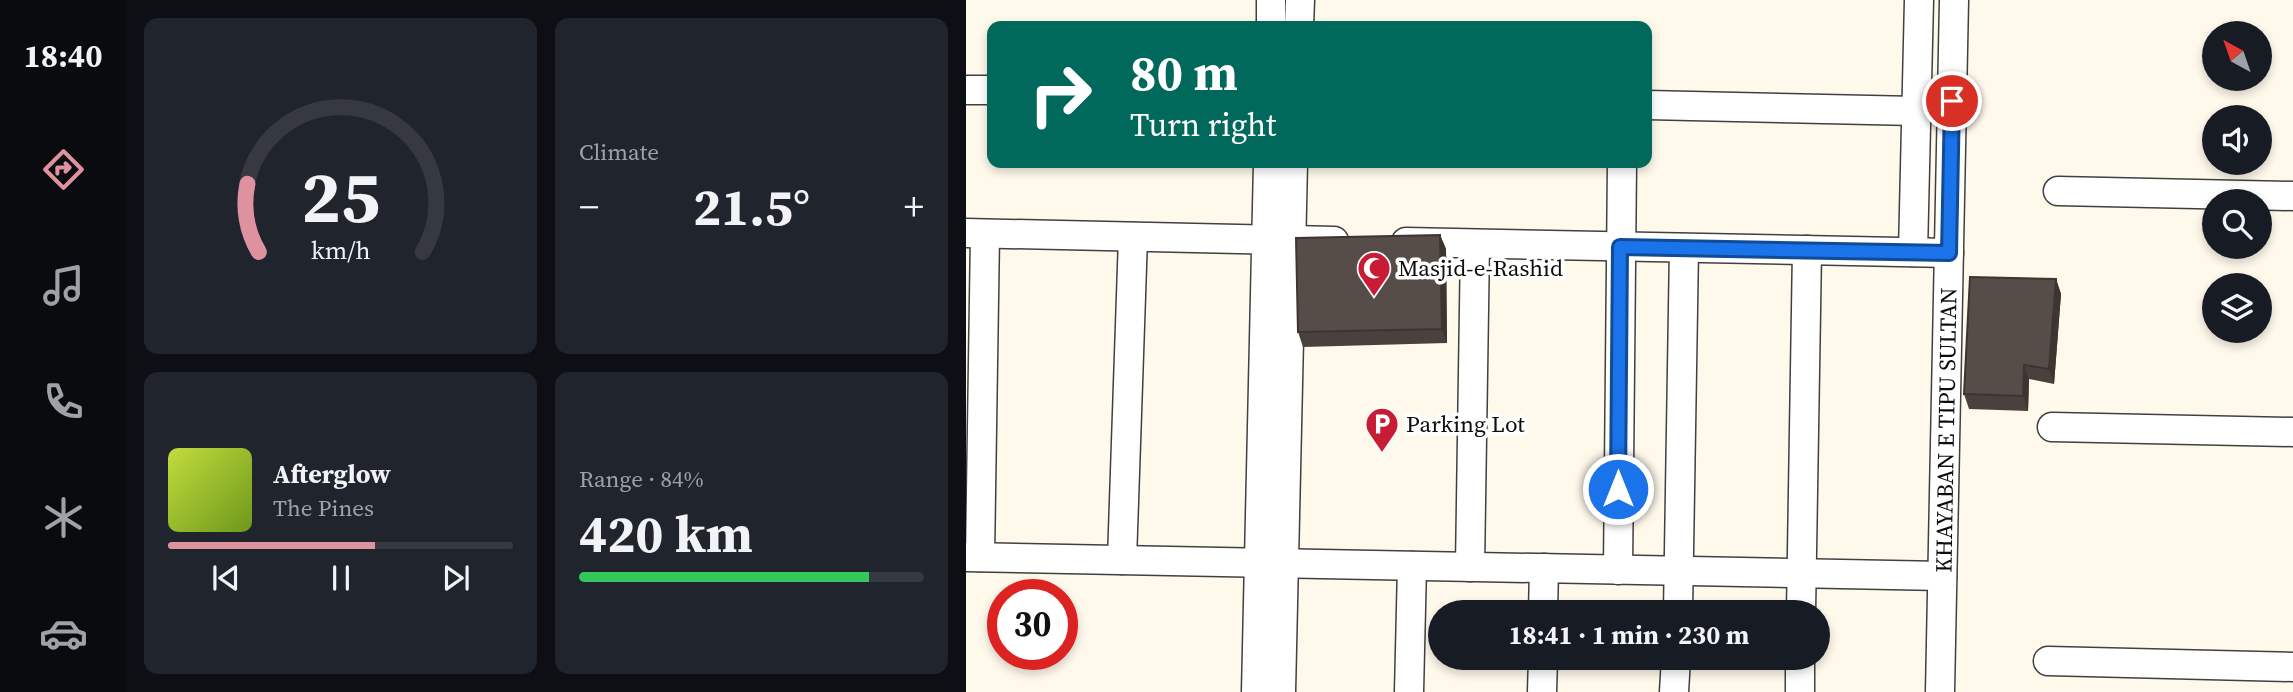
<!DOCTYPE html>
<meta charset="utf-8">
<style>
:root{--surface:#171b24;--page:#20242c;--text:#f1f3f6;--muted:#9ea1a6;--line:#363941;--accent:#de92a0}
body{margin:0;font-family:"Source Serif 4",serif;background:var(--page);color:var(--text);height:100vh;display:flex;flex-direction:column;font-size:26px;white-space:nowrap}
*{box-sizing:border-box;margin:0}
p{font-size:23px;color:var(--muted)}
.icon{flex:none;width:38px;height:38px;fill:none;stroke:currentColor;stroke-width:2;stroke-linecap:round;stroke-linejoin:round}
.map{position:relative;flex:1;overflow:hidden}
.side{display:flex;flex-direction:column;gap:18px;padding:18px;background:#0d0f14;width:840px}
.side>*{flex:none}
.guide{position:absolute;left:21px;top:21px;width:665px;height:147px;border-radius:14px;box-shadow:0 4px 10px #0003;background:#00695c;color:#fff;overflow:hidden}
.needle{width:46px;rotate:320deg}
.controls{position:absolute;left:1236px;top:21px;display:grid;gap:14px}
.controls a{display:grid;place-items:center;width:70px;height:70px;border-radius:50%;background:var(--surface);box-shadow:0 4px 10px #0003;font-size:35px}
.speed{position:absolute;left:21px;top:579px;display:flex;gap:14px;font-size:35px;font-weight:700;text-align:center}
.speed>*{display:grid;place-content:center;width:91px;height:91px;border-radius:50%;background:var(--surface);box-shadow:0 4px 10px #0003;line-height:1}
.speed .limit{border:10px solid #d22;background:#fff;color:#111}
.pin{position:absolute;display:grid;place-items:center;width:60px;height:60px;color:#fff;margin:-30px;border:4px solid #fff;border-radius:50%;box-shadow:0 2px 7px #0007}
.me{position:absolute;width:77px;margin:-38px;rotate:0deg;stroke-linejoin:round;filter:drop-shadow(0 0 5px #0008)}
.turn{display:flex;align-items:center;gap:24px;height:147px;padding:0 28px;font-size:32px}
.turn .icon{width:91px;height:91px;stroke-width:2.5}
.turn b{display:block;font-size:49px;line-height:60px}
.big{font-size:52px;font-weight:700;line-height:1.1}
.side .tile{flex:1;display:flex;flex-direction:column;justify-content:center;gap:10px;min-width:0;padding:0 24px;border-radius:14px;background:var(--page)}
.side .dial{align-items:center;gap:0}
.dial svg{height:182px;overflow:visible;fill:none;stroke:var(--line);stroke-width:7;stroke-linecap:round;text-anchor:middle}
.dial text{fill:var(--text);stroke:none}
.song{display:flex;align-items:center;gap:21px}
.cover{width:84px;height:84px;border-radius:10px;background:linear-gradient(135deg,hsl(70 70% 55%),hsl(80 70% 35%))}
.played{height:7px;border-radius:4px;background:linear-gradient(90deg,var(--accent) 60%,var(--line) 60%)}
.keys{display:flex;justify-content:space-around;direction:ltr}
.heat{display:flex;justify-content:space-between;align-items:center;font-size:38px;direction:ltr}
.charge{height:10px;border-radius:5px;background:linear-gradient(90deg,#34c759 84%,var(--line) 0)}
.side .tiles{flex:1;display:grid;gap:18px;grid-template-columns:repeat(2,1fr)}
.trip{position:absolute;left:462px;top:600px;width:402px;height:70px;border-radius:35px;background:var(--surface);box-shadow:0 4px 10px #0003;font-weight:700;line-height:70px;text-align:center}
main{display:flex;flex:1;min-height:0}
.tab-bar{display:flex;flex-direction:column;width:126px;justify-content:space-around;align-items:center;background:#090b0e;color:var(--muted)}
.tab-bar .icon{width:49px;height:49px}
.tab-bar .active{color:var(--accent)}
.tab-bar b{font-size:32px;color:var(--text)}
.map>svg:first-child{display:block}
</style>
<main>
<nav class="tab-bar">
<b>18:40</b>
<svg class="icon active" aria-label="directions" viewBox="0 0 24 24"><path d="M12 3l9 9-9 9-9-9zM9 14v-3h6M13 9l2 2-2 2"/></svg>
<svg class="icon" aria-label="music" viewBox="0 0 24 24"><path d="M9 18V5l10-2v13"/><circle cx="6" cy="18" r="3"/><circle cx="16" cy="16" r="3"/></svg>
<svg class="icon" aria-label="phone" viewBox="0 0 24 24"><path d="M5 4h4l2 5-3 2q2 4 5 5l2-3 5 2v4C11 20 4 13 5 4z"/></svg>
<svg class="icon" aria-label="climate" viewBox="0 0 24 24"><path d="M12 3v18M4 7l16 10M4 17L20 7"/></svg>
<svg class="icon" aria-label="car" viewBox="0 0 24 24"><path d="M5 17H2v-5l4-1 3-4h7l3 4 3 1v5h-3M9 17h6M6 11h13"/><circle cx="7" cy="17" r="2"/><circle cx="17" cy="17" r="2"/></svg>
</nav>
<section class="side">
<div class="tiles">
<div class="tile dial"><svg viewBox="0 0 100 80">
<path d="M14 69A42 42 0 1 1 86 69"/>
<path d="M14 69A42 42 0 0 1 9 39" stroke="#de92a0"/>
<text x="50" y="56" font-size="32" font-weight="700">25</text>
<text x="50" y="72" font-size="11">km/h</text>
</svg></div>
<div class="tile"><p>Climate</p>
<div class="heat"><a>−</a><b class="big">21.5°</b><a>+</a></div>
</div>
<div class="tile">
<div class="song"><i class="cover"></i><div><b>Afterglow</b><p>The Pines</p></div></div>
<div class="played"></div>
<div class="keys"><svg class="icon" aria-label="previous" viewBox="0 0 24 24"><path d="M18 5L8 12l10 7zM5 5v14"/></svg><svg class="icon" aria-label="pause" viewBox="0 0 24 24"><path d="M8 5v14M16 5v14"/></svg><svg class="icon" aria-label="next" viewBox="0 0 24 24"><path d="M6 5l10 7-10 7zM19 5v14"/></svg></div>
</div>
<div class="tile"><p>Range · 84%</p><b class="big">420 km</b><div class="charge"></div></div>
</div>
</section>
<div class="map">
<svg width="1327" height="692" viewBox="0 0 1327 692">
<rect width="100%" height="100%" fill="#fff9ec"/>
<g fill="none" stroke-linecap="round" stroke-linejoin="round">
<defs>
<g id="minor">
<polyline points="305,26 305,0"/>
<polyline points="333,26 334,0"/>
<polyline points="0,90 26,90"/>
<polyline points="681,105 950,111"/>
<polyline points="1092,191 1327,196"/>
<polyline points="0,233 368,241"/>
<polyline points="440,242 983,253"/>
<polyline points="947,252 953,0"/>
<polyline points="1086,427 1327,432"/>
<polyline points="0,557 976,576"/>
<polyline points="14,557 19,234"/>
<polyline points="156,560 167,237"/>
<polyline points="504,567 509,244"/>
<polyline points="652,570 656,163"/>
<polyline points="577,612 578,568"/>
<polyline points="712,612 718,248"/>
<polyline points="835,612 841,250"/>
<polyline points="1082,661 1327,667"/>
<polyline points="290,692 302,163"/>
<polyline points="315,692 327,163"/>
<polyline points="443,692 446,566"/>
<polyline points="576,692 577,658"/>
<polyline points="708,692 710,658"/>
<polyline points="834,692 834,658"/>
<polyline points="974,692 988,0"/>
</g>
</defs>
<!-- minor casing -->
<use href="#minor" stroke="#404040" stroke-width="31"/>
<!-- minor -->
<use href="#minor" stroke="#fff" stroke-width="28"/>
</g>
<!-- wall -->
<g fill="#4a413e">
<polygon points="474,235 480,249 481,343 337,347 332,332"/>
<polygon points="1090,279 1095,294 1088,384 1063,379 1062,411 1003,409 998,394"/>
</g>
<!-- shaded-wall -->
<g fill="#3c3532">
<polygon points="474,235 480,249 481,343 476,329"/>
<polygon points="1090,279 1095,294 1088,384 1083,369"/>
<polygon points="1058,365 1063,379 1062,411 1057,396"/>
</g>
<!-- building -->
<g fill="#564c48" stroke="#3c3532" stroke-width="2">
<polygon points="474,235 476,329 332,332 330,238"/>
<polygon points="1004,277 1090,279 1083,369 1058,365 1057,396 998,394"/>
</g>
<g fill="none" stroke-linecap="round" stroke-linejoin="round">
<defs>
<polyline id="route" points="652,489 654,247 983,253 986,101"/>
</defs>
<!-- route casing -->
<use href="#route" stroke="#114b97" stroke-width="18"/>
<!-- route -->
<use href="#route" stroke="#1a73e8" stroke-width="12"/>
</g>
<!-- icons -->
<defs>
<symbol id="mosque-pin" viewBox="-11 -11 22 30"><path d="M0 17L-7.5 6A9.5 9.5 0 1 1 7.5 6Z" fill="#c71b36" stroke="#fff"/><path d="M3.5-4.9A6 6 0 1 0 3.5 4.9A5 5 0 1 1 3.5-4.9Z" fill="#fff"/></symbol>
<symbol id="parking-pin" viewBox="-11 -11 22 30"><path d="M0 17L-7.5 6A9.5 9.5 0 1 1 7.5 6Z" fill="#c71b36" stroke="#fff"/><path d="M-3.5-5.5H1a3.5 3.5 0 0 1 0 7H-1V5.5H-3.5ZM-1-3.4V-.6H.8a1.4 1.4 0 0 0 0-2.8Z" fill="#fff"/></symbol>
</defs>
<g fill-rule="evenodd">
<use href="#mosque-pin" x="389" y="249" width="38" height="52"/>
<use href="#parking-pin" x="397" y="405" width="38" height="52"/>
</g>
<g text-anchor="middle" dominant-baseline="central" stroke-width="7" stroke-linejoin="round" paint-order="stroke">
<!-- poi labels -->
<g font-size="23" fill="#0d0d0d" stroke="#fff" text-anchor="start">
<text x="432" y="268">Masjid-e-Rashid</text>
<text x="440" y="424">Parking Lot</text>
</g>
<!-- street labels -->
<g font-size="23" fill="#0d0d0d" stroke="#fff">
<text transform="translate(980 430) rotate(-89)">KHAYABAN E TIPU SULTAN</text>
</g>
</g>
</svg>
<div class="controls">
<a><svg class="needle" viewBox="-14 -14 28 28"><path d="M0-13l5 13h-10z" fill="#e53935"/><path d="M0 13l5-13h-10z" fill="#9ea1a6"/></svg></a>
<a><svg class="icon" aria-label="sound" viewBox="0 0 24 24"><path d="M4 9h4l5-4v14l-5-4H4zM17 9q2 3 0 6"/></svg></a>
<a><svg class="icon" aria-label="search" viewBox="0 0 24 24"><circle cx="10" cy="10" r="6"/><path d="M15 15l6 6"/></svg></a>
<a><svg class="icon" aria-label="layers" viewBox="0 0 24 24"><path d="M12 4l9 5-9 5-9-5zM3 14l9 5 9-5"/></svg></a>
</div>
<div class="speed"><div class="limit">30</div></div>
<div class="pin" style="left:986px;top:101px;background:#d93025"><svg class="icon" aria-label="arrive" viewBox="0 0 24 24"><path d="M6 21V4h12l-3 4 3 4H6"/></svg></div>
<svg class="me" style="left:652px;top:489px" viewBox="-20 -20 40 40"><circle r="17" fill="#1a73e8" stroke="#fff" stroke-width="3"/><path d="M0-11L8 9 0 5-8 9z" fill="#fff"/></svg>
<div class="trip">18:41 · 1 min · 230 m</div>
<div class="guide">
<div class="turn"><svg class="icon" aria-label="right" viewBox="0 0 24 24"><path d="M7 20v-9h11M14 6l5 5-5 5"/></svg><div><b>80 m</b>Turn right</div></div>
</div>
</div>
</main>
